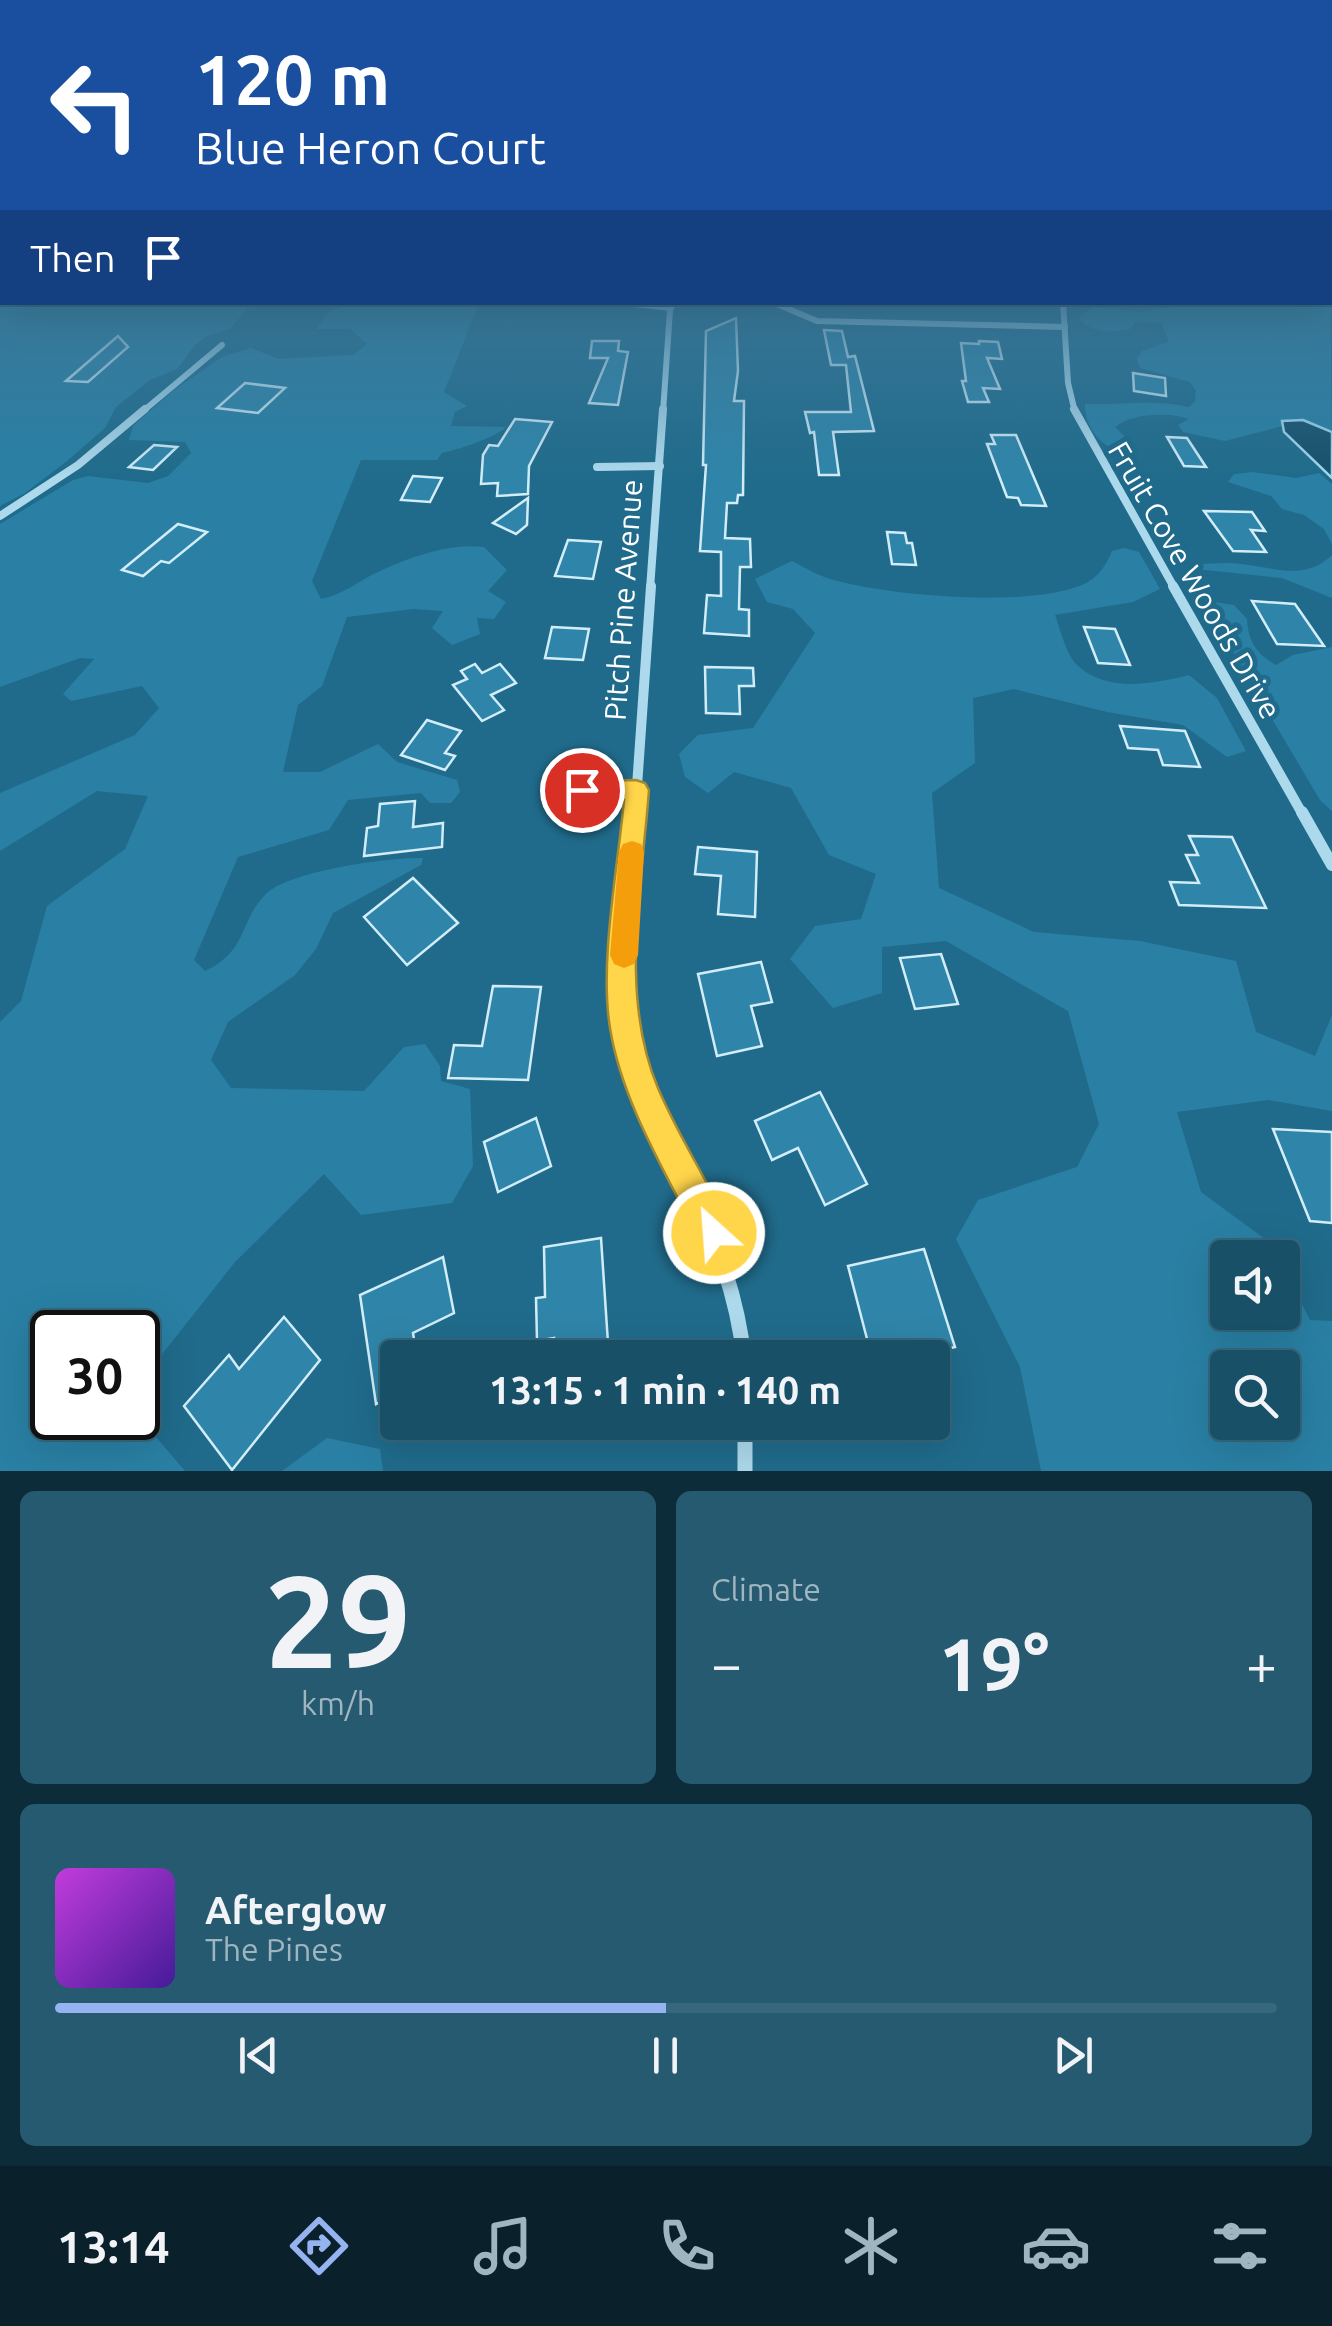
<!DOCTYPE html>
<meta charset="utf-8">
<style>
:root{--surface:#185068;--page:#255a71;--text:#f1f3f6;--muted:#9fb5c0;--line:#36677c;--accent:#95b2f1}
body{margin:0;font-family:Ubuntu,sans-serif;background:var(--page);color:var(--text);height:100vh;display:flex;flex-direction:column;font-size:38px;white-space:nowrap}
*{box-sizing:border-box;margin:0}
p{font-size:32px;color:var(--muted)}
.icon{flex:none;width:55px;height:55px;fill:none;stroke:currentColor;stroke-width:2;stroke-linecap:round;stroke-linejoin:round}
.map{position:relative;height:1471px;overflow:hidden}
.details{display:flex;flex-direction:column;gap:20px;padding:20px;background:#0d2c39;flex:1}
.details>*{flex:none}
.hud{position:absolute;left:0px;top:0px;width:1332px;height:305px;box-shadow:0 10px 40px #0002,0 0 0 2px var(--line);background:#1a4fa0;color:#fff;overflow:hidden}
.buttons{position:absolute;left:1210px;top:1240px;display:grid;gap:20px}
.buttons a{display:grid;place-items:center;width:90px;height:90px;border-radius:10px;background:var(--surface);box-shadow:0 10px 40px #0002,0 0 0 2px var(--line);font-size:50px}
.speed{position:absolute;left:30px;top:1310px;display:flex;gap:20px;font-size:50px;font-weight:700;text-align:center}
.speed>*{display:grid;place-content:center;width:130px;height:130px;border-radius:50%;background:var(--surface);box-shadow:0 10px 40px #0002,0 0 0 2px var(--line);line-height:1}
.speed .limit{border:5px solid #111;border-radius:15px;background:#fff;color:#111}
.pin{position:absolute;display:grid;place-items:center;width:85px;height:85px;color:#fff;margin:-42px;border:5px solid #fff;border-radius:50%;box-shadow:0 2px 10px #0007}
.me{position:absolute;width:110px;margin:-55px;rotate:334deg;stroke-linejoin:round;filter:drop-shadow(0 0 8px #0008)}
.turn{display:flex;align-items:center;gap:35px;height:210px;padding:0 30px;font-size:45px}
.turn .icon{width:130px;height:130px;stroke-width:2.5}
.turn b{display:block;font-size:70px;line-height:85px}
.then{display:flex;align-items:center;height:95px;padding:0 30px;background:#0003;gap:20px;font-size:38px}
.big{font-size:75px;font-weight:600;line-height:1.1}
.details .card{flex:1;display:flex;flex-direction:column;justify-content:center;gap:15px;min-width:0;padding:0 35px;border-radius:15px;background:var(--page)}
.details .dial{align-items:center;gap:0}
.dial b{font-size:130px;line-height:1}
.song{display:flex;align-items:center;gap:30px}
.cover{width:120px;height:120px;border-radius:15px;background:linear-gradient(135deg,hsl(290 70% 55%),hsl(260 70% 35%))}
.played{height:10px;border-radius:5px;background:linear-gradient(90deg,var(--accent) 50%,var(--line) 50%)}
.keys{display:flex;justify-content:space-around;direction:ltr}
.heat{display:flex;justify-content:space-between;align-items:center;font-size:55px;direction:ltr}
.details .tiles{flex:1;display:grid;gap:20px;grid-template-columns:1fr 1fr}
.card:last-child{grid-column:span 2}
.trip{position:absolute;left:380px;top:1340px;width:570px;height:100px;border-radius:10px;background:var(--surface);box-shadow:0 10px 40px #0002,0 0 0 2px var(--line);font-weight:600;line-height:100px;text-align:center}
.tabs{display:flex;height:160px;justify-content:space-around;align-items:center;background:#0a202a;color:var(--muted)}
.tabs .icon{width:70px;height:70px}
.tabs .on{color:var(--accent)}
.tabs b{font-size:45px;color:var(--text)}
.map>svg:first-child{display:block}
</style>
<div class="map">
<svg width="1332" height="1471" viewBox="0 0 1332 1471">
<rect width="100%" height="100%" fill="#206b8b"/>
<!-- green -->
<g fill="#2980a4" fill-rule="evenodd">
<polygon points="0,272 2,302 281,303 248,308 230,329 207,336 195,345 177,369 150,380 116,407 105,428 67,461 25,493 0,506"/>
<path d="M 1330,285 L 1332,432 L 1317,425 L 1282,421 L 1282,426 L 1225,441 L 1183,432 L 1178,425 L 1189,419 C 1169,412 1132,413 1115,427 L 1133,445 L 1126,453 C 1103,449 1085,430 1085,404 C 1121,405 1153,399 1189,407 L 1195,401 L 1196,391 L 1190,382 L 1140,368 L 1137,359 L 1142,351 L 1169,342 L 1161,323 L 1136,321 L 1130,329 C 1112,333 1090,334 1079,317 L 1093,307 L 1138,312 L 1198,303 L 1330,302 Z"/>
<path d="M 351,303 L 479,303 L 444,392 L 467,406 L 455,412 L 451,426 L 506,427 C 497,437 457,450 442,453 L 437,460 L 361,460 L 312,581 L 321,599 C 343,595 358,581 378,572 C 411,557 448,543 484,547 L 507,570 L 488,591 L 506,602 L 494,619 L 477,618 L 480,634 L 452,645 L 432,628 L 443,611 L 413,609 L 347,617 L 322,686 L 298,705 L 283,772 L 320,772 L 378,744 L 397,762 L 457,780 L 460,792 L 451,803 L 430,803 L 421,793 L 348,800 L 329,830 L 238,857 L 194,960 L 205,971 C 249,950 238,922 266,894 C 289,871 389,857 423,858 L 421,865 L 333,913 L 316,949 L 295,975 L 228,1022 L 211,1060 L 231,1088 L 364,1091 L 404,1047 L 425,1044 L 440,1066 L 441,1081 L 470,1089 L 473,1166 L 452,1203 L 361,1215 L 324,1174 L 235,1262 L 163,1353 L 138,1416 L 185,1471 L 0,1471 L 0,1022 L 21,1001 L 47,906 L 125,849 L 148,796 L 97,791 L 0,851 L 0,793 L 135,735 L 159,708 L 142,686 L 71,701 L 63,694 L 94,659 L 80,658 L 0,687 L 0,524 L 73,480 L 88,476 L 148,483 L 168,476 L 191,453 L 185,442 L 129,440 L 133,426 L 174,390 L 222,357 L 251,348 L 279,359 L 353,355 L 367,344 L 350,329 L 316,329 L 329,312 ZM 52,1332 L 138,1332 L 138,1418 L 52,1418 Z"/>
<polygon points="1253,472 1296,478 1319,473 1332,484 1332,544 1324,529 1304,515 1282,509 1271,496 1228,482 1234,474"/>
<path d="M 1124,548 L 1139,552 L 1160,589 L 1133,602 L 1055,615 C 1060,629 1067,656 1077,665 C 1107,693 1153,684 1189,675 L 1217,698 L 1246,751 L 1227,757 L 1183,725 L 1107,712 L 1014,689 L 973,698 L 975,763 L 932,793 L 939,888 L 1034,932 L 1140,941 L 1236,961 L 1256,1032 L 1315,1056 L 1332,1015 L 1332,1111 L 1268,1100 L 1177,1112 L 1201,1192 L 1269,1242 L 1278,1257 L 1228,1258 L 1228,1312 L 1282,1312 L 1283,1267 L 1310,1320 L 1332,1321 L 1332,1471 L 1041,1471 L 1020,1367 L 956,1239 L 978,1200 L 1077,1167 L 1099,1124 L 1068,1011 L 946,941 L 882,947 L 882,993 L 833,1008 L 790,959 L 815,926 L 861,919 L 876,874 L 829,855 L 791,788 L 734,772 L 708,793 L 685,777 L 679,754 L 698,735 L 753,728 L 815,633 L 793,609 L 767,602 L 755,579 L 792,561 C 804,567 815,574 827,578 C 885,596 1027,608 1082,585 C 1097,579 1106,566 1112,551 ZM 1228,1368 L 1282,1368 L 1282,1422 L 1228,1422 Z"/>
<path d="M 1332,555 L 1332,598 L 1282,578 L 1196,569 L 1201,564 C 1214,564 1228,562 1241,564 C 1274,567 1304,582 1332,555 Z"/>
<path d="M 1214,602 L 1234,605 L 1247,619 C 1248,642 1257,654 1276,665 L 1293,655 L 1332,647 L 1332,811 L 1320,800 L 1207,609 Z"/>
<polygon points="327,1438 380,1449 383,1471 282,1471"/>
</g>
<!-- water -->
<polygon fill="#16506a" stroke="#a0d8ed" stroke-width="2.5" points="1303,420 1332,432 1332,478 1284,432 1282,421"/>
<!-- building -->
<g fill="#2f85a9" stroke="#d2edf8" stroke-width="2.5">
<polygon points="736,318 738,371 734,401 744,401 743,495 738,495 737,503 727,503 725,538 750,539 751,567 740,567 739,609 749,610 749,636 704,633 707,595 721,596 721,552 700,551 706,465 703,465 706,331"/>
<polygon points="824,330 842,331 848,357 855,356 874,431 833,432 839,475 819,475 814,432 810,433 805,412 851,412 846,365 831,365"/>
<polygon points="118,336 128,347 88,382 66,381"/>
<polygon points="592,341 619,341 618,351 628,352 618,405 589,403 608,358 590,358"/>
<polygon points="979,341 998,342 1002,359 987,358 1000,389 983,388 989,402 968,402 962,381 966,381 961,343 979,344"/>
<polygon points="1133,373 1165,378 1166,396 1134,391"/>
<polygon points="245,383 285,388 258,413 217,408"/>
<polygon points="515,419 552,422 529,466 528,494 497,496 498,483 481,484 483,455 489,445 498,446"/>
<polygon points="991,435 1016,435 1046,506 1021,505 1018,498 1007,497 987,444 995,444"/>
<polygon points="1167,437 1187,438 1206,467 1184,466"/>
<polygon points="154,445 177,447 153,470 129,467"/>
<polygon points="413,476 442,478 430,502 401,500"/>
<polygon points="528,498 527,525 516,534 493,523"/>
<polygon points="1204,511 1252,512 1265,531 1251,530 1266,552 1233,551"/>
<polygon points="178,524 207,532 169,563 161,561 143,576 122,570"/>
<polygon points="887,532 905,533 907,543 912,543 916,565 892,564"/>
<polygon points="568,540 601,542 593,579 555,576"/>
<polygon points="1252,601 1295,604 1324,646 1277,644"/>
<polygon points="552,627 589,629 583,660 545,658"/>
<polygon points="1084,627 1115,629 1130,665 1098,663"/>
<polygon points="475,664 482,673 500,664 516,683 491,695 504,710 482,721 453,685 467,679 461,671"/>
<polygon points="705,667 753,668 754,686 739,686 740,714 706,713"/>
<polygon points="427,720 461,731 445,753 455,756 445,770 401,755"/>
<polygon points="1120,726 1185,731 1200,767 1163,765 1158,750 1128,748"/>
<polygon points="415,801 413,827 443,823 442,847 364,856 367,828 378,826 380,804"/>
<polygon points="1189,836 1232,837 1266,908 1179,905 1170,882 1199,883 1186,855 1198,855"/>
<polygon points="698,847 757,852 755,917 718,914 721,876 695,874"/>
<polygon points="413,878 458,923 407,965 364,917"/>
<polygon points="941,954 958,1004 915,1009 900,958"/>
<polygon points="761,962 772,1002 751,1006 762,1046 717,1056 698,974"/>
<polygon points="493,986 541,987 528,1080 448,1078 454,1045 482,1046"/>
<polygon points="820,1092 867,1184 825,1205 798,1148 772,1160 755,1121"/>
<polygon points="536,1118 551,1166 498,1192 484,1142"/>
<polygon points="1273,1129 1332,1132 1332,1223 1310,1221"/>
<polygon points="601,1238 609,1358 555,1358 554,1338 537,1341 536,1298 545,1297 544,1247"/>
<polygon points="924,1249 955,1347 931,1352 933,1358 872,1358 848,1266"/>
<polygon points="443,1257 454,1313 413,1333 417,1358 398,1358 398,1393 376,1404 360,1295"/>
<polygon points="284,1317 320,1360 232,1470 184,1406 229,1355 239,1369"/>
</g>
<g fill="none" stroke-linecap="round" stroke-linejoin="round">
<!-- minor-far4 -->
<g stroke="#add9ec" stroke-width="6">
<polyline points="615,302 671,308"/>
<polyline points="772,302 817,321 1065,327"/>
<polyline points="1063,302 1068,383 1075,412"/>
<polyline points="142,412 222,345"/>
<polyline points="663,412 670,310 674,302"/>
</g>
<!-- minor-far3 -->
<g stroke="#add9ec" stroke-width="8">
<polyline points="1074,409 1175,589"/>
<polyline points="597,467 660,466"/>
<polyline points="0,516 78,465 145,409"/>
<polyline points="650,589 663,409"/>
</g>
<!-- minor-far2 -->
<g stroke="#add9ec" stroke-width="10">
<polyline points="1173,586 1303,815"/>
<polyline points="555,790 637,790"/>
<polyline points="635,815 651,586"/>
</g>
<!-- minor-far1 -->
<g stroke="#add9ec" stroke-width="12">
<polyline points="635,812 622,996 630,1044 652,1104"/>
<polyline points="1302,812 1332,865"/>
</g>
<!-- minor -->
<g stroke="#add9ec" stroke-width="15">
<path d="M 651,1101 C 690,1191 733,1258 744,1358"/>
<polyline points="745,1422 745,1471"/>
</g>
</g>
<!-- sky -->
<linearGradient id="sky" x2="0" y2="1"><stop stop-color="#123b4c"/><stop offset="0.57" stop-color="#3c7798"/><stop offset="1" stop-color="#3c7798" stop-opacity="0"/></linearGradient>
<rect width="1332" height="478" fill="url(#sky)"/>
<!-- route -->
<path fill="#ffd54a" stroke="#a68a30" stroke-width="2.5" d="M 636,780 L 645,783 L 649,790 C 642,886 619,996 658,1088 C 679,1138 710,1183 731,1233 L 726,1245 L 714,1250 L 702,1245 C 668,1176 622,1104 610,1028 C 599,962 618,867 624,800 L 574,797 L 570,790 L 574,783 L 582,781 Z"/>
<!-- slow -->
<polygon fill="#f59e0b" points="632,841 641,844 644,852 638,955 634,964 624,968 614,964 610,955 619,852 623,844"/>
<g text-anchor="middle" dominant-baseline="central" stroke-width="10" stroke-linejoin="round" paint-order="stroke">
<!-- street labels -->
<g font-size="30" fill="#fff" stroke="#206b8b">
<text transform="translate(1195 580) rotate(60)">Fruit Cove Woods Drive</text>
<text transform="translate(623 600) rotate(-86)">Pitch Pine Avenue</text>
</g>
</g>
</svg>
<div class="buttons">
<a><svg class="icon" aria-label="sound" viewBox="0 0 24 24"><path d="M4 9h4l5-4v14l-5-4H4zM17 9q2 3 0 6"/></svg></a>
<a><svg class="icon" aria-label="search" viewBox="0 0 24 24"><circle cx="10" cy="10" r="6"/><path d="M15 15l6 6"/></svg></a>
</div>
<div class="speed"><div class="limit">30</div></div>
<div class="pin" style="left:582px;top:790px;background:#d93025"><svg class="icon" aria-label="arrive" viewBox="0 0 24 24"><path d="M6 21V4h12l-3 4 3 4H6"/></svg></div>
<svg class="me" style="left:714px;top:1233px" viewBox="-20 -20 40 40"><circle r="17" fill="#ffd54a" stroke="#fff" stroke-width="3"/><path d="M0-11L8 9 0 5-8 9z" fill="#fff"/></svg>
<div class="trip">13:15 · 1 min · 140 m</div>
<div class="hud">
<div class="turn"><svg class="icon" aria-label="left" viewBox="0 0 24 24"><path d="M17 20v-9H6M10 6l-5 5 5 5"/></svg><div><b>120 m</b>Blue Heron Court</div></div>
<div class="then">Then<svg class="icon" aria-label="arrive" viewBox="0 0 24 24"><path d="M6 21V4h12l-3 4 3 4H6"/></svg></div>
</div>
</div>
<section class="details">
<div class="tiles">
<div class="card dial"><b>29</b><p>km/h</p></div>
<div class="card"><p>Climate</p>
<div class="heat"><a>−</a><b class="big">19°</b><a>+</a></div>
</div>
<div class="card">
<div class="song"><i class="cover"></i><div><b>Afterglow</b><p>The Pines</p></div></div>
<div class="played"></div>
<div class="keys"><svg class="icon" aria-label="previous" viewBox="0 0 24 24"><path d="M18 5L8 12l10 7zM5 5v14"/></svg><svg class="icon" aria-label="pause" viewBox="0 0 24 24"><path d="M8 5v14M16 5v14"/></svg><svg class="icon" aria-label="next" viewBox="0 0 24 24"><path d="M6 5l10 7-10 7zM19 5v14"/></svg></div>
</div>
</div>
</section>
<nav class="tabs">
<b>13:14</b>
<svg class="icon on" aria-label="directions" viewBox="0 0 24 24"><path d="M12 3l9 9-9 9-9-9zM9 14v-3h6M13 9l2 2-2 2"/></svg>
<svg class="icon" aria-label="music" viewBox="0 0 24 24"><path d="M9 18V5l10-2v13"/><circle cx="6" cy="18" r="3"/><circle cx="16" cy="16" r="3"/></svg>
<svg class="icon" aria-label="phone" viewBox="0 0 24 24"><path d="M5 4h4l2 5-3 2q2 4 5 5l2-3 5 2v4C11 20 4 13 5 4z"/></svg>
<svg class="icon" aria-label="climate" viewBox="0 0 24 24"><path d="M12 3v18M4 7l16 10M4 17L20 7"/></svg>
<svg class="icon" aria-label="car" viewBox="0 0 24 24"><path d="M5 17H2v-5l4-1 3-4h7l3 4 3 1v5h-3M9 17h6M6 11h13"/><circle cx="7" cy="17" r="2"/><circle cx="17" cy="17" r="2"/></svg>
<svg class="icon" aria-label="filters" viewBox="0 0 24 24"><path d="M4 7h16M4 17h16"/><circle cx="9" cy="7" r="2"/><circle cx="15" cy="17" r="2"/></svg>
</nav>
